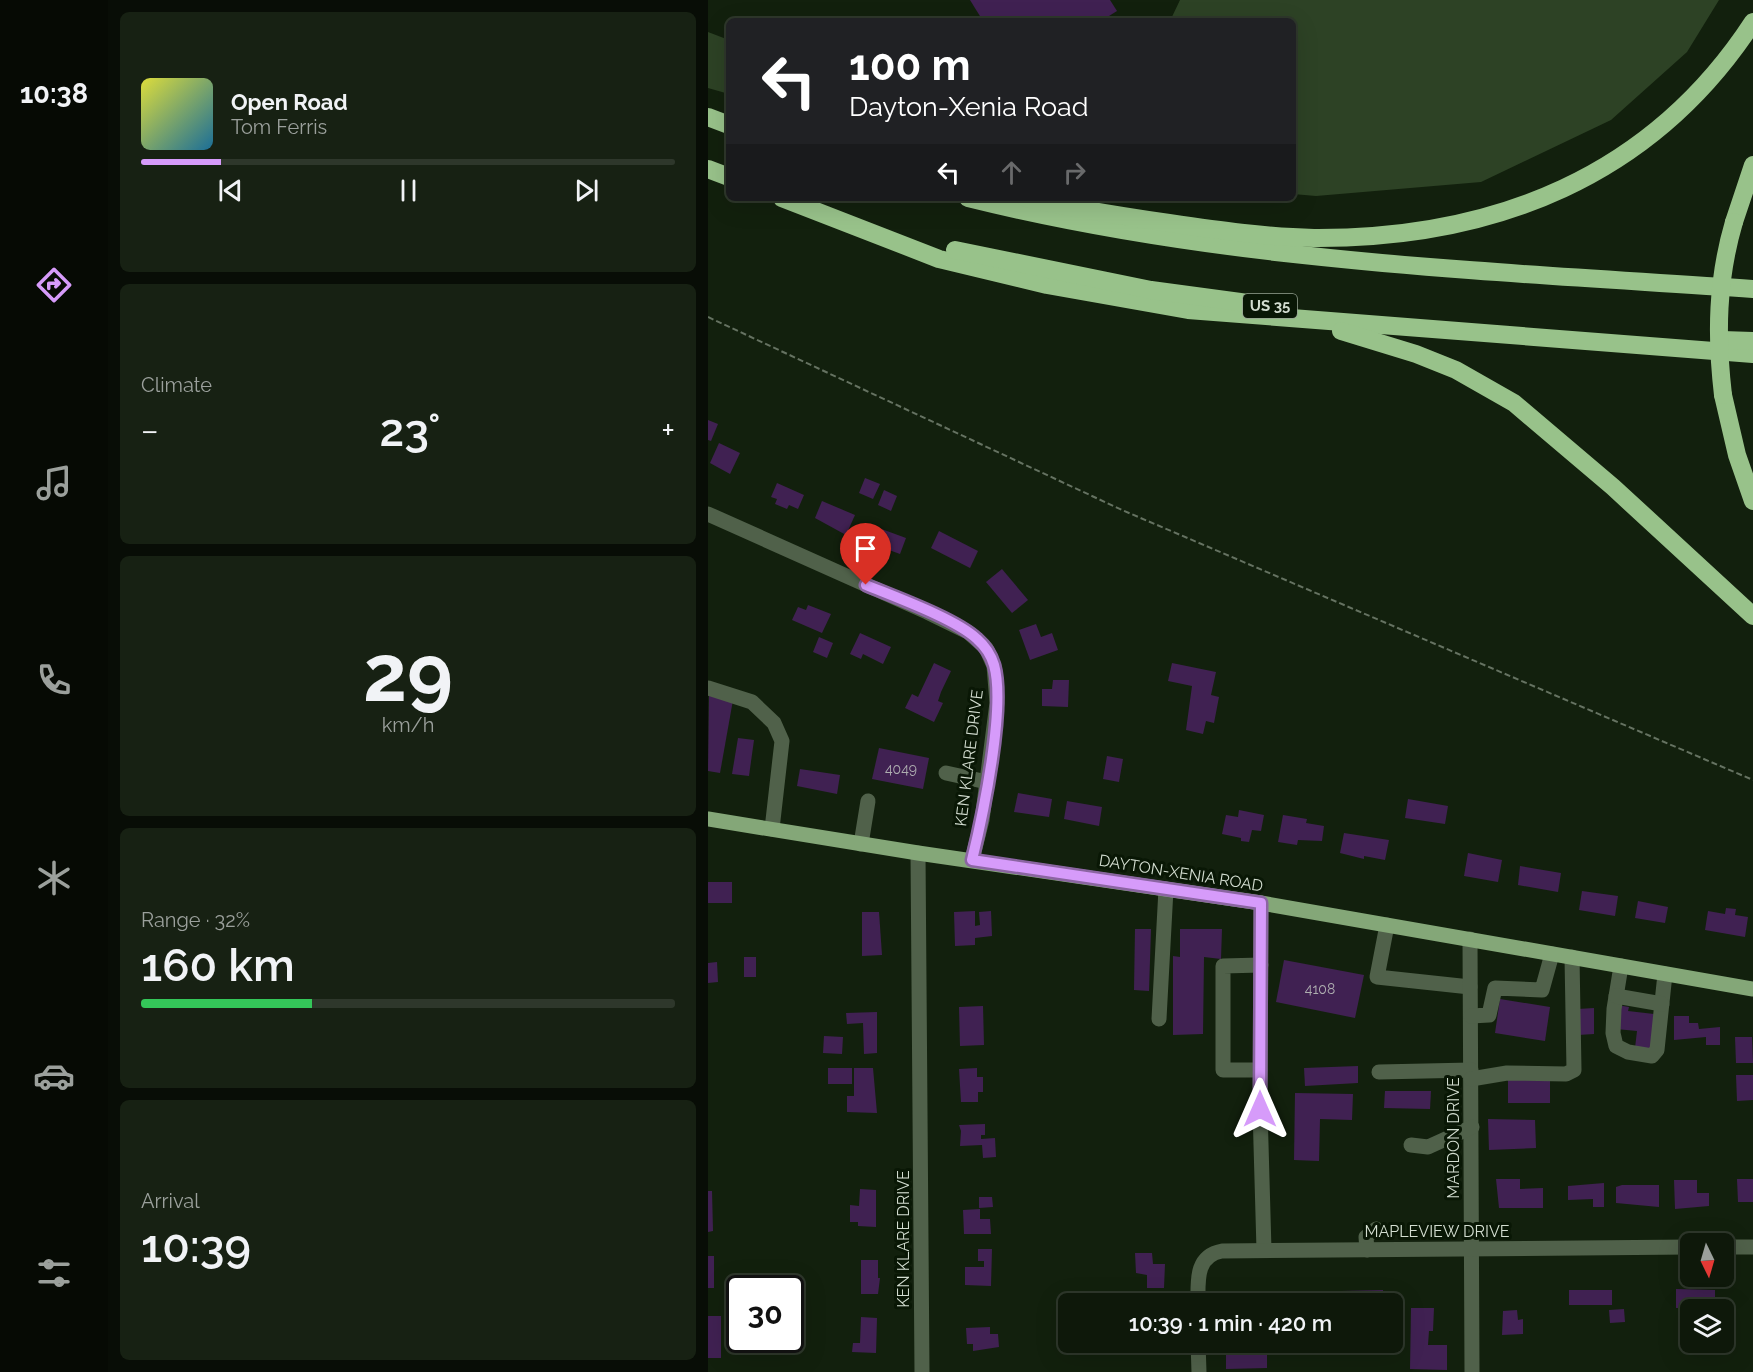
<!DOCTYPE html>
<meta charset="utf-8">
<style>
:root{--surface:#0e180a;--page:#172113;--text:#f1f3f6;--muted:#9ba09c;--line:#2e372b;--accent:#d69bfa}
body{margin:0;font-family:Raleway,sans-serif;background:var(--page);color:var(--text);height:100vh;display:flex;flex-direction:column;font-size:22px;white-space:nowrap}
*{box-sizing:border-box;margin:0}
p{font-size:20px;color:var(--muted)}
.icon{flex:none;width:33px;height:33px;fill:none;stroke:currentColor;stroke-width:2;stroke-linecap:round;stroke-linejoin:round}
.map{position:relative;flex:1;overflow:hidden}
.side{display:flex;flex-direction:column;gap:12px;padding:12px;background:#080d06;width:600px}
.side>*{flex:none}
.top-card{position:absolute;left:18px;top:18px;width:570px;height:183px;border-radius:9px;box-shadow:0 6px 24px #0002,0 0 0 2px var(--line);background:#202124;color:#fff;overflow:hidden}
.needle{width:39px;rotate:175deg}
.tools{position:absolute;left:972px;top:1233px;display:grid;gap:12px}
.tools a{display:grid;place-items:center;width:54px;height:54px;border-radius:9px;background:var(--surface);box-shadow:0 6px 24px #0002,0 0 0 2px var(--line);font-size:30px}
.speed{position:absolute;left:18px;top:1275px;display:flex;gap:12px;font-size:30px;font-weight:700;text-align:center}
.speed>*{display:grid;place-content:center;width:78px;height:78px;border-radius:50%;background:var(--surface);box-shadow:0 6px 24px #0002,0 0 0 2px var(--line);line-height:1}
.speed .limit{border:3px solid #111;border-radius:9px;background:#fff;color:#111}
.pin{position:absolute;display:grid;place-items:center;width:51px;height:51px;color:#fff;margin:-62px -26px;border-radius:50% 50% 50% 0;rotate:-45deg;box-shadow:0 0 6px #0007}
.pin .icon{rotate:45deg}
.me{position:absolute;width:66px;margin:-33px;rotate:0deg;stroke-linejoin:round;filter:drop-shadow(0 0 4px #0008)}
.turn{display:flex;align-items:center;gap:21px;height:126px;padding:0 24px;font-size:27px}
.turn .icon{width:78px;height:78px;stroke-width:2.5}
.turn b{display:block;font-size:42px;line-height:51px}
.lanes{display:flex;align-items:center;height:57px;padding:0 24px;background:#0003;justify-content:center;gap:30px;direction:ltr}
.lanes .off{opacity:.35}
.big{font-size:45px;font-weight:600;line-height:1.1}
.side .tile{flex:1;display:flex;flex-direction:column;justify-content:center;gap:9px;min-width:0;padding:0 21px;border-radius:9px;background:var(--page)}
.side .dial{align-items:center;gap:0}
.dial b{font-size:78px;line-height:1}
.song{display:flex;align-items:center;gap:18px}
.cover{width:72px;height:72px;border-radius:9px;background:linear-gradient(135deg,hsl(60 70% 55%),hsl(200 70% 35%))}
.played{height:6px;border-radius:3px;background:linear-gradient(90deg,var(--accent) 15%,var(--line) 15%)}
.keys{display:flex;justify-content:space-around;direction:ltr}
.heat{display:flex;justify-content:space-between;align-items:center;font-size:33px;direction:ltr}
.charge{height:9px;border-radius:4px;background:linear-gradient(90deg,#34c759 32%,var(--line) 0)}
.trip{position:absolute;left:350px;top:1293px;width:345px;height:60px;border-radius:9px;background:var(--surface);box-shadow:0 6px 24px #0002,0 0 0 2px var(--line);font-weight:600;line-height:60px;text-align:center}
main{display:flex;flex:1;min-height:0}
.dock{display:flex;flex-direction:column;width:108px;justify-content:space-around;align-items:center;background:#060a04;color:var(--muted)}
.dock .icon{width:42px;height:42px}
.dock .current{color:var(--accent)}
.dock b{font-size:27px;color:var(--text)}
.map>svg:first-child{display:block}
</style>
<main>
<nav class="dock">
<b>10:38</b>
<svg class="icon current" aria-label="directions" viewBox="0 0 24 24"><path d="M12 3l9 9-9 9-9-9zM9 14v-3h6M13 9l2 2-2 2"/></svg>
<svg class="icon" aria-label="music" viewBox="0 0 24 24"><path d="M9 18V5l10-2v13"/><circle cx="6" cy="18" r="3"/><circle cx="16" cy="16" r="3"/></svg>
<svg class="icon" aria-label="phone" viewBox="0 0 24 24"><path d="M5 4h4l2 5-3 2q2 4 5 5l2-3 5 2v4C11 20 4 13 5 4z"/></svg>
<svg class="icon" aria-label="climate" viewBox="0 0 24 24"><path d="M12 3v18M4 7l16 10M4 17L20 7"/></svg>
<svg class="icon" aria-label="car" viewBox="0 0 24 24"><path d="M5 17H2v-5l4-1 3-4h7l3 4 3 1v5h-3M9 17h6M6 11h13"/><circle cx="7" cy="17" r="2"/><circle cx="17" cy="17" r="2"/></svg>
<svg class="icon" aria-label="filters" viewBox="0 0 24 24"><path d="M4 7h16M4 17h16"/><circle cx="9" cy="7" r="2"/><circle cx="15" cy="17" r="2"/></svg>
</nav>
<section class="side">
<div class="tile">
<div class="song"><i class="cover"></i><div><b>Open Road</b><p>Tom Ferris</p></div></div>
<div class="played"></div>
<div class="keys"><svg class="icon" aria-label="previous" viewBox="0 0 24 24"><path d="M18 5L8 12l10 7zM5 5v14"/></svg><svg class="icon" aria-label="pause" viewBox="0 0 24 24"><path d="M8 5v14M16 5v14"/></svg><svg class="icon" aria-label="next" viewBox="0 0 24 24"><path d="M6 5l10 7-10 7zM19 5v14"/></svg></div>
</div>
<div class="tile"><p>Climate</p>
<div class="heat"><a>−</a><b class="big">23°</b><a>+</a></div>
</div>
<div class="tile dial"><b>29</b><p>km/h</p></div>
<div class="tile"><p>Range · 32%</p><b class="big">160 km</b><div class="charge"></div></div>
<div class="tile"><p>Arrival</p><b class="big">10:39</b></div>
</section>
<div class="map">
<svg width="1045" height="1372" viewBox="0 0 1045 1372">
<rect width="100%" height="100%" fill="#12200d"/>
<!-- green -->
<g fill="#2d4225">
<polygon points="472,0 1011,0 979,52 903,120 773,182 608,196 585,194 585,21 462,21"/>
<polygon points="0,32 21,40 21,94 0,88"/>
</g>
<!-- building -->
<g fill="#402152">
<polygon points="262,0 402,0 409,11 393,21 275,21"/>
<polygon points="0,420 10,424 3,441 0,440"/>
<polygon points="11,443 32,453 22,474 2,463"/>
<polygon points="157,478 172,484 165,499 151,493"/>
<polygon points="69,483 96,495 90,509 81,505 79,509 67,504 69,499 63,497"/>
<polygon points="176,490 189,496 183,511 170,505"/>
<polygon points="114,501 147,515 138,535 107,518"/>
<polygon points="168,527 198,538 192,554 162,543"/>
<polygon points="231,531 270,551 262,568 223,548"/>
<polygon points="294,569 320,600 304,613 278,582"/>
<polygon points="100,605 123,614 114,633 84,620 90,607 98,610"/>
<polygon points="328,624 333,637 344,633 350,650 322,660 311,630"/>
<polygon points="152,633 183,647 175,664 155,654 153,659 142,654"/>
<polygon points="111,637 125,643 119,658 105,652"/>
<polygon points="226,663 243,671 233,692 230,701 235,703 226,722 197,708 204,694 210,697"/>
<polygon points="464,663 508,672 503,695 511,697 506,723 498,721 495,734 478,730 484,686 460,681"/>
<polygon points="345,680 361,680 360,707 334,706 334,689 344,689"/>
<polygon points="1,695 25,700 12,773 0,771"/>
<polygon points="30,738 46,740 41,776 24,774"/>
<polygon points="171,748 221,758 215,789 164,779"/>
<polygon points="399,756 415,759 411,782 395,779"/>
<polygon points="92,769 132,775 129,794 89,786"/>
<polygon points="310,793 344,799 341,817 306,812"/>
<polygon points="700,799 740,806 737,824 697,818"/>
<polygon points="359,801 394,807 391,826 356,819"/>
<polygon points="531,810 556,815 553,831 544,830 541,842 533,841 533,838 514,834 518,815 530,817"/>
<polygon points="575,815 599,819 598,823 616,826 614,841 590,840 589,845 570,842"/>
<polygon points="636,833 681,840 677,860 656,856 656,859 632,853"/>
<polygon points="760,853 794,860 790,882 756,876"/>
<polygon points="812,866 853,873 850,892 810,885"/>
<rect x="0" y="882" width="24" height="21"/>
<polygon points="874,891 910,896 907,916 871,910"/>
<polygon points="930,901 960,907 957,923 927,918"/>
<polygon points="1018,908 1028,909 1027,915 1040,917 1037,937 997,930 1000,911 1017,914"/>
<polygon points="267,911 267,926 272,925 271,912 283,911 284,936 267,938 267,945 247,946 246,912"/>
<polygon points="154,912 171,912 174,955 154,956"/>
<polygon points="427,929 443,929 441,991 426,990"/>
<polygon points="472,929 514,929 513,959 496,957 495,1034 465,1035 465,956 472,957"/>
<rect x="36" y="957" width="12" height="20"/>
<polygon points="576,960 656,975 647,1018 568,1002"/>
<polygon points="9,962 10,982 0,983 0,963"/>
<polygon points="792,999 842,1007 837,1041 787,1033"/>
<polygon points="909,1005 921,1007 920,1011 946,1014 943,1049 927,1048 929,1031 908,1029"/>
<polygon points="275,1006 276,1045 252,1046 251,1007"/>
<polygon points="886,1008 886,1034 870,1035 870,1009"/>
<polygon points="169,1012 169,1053 156,1054 155,1023 139,1024 138,1013"/>
<polygon points="966,1016 981,1016 981,1023 990,1023 991,1029 1012,1027 1012,1045 998,1045 998,1037 966,1040"/>
<polygon points="116,1036 135,1037 134,1054 115,1053"/>
<polygon points="1027,1037 1044,1037 1045,1063 1028,1063"/>
<polygon points="650,1066 650,1083 597,1086 596,1068"/>
<rect x="120" y="1068" width="24" height="16"/>
<polygon points="146,1068 165,1068 169,1113 139,1112 139,1096 146,1096"/>
<polygon points="269,1068 269,1077 275,1077 275,1092 270,1092 270,1102 253,1102 251,1069"/>
<polygon points="800,1075 842,1076 842,1103 800,1103"/>
<polygon points="1028,1075 1045,1075 1045,1100 1029,1101"/>
<polygon points="677,1091 723,1091 722,1109 676,1108"/>
<polygon points="587,1093 645,1094 644,1120 612,1119 611,1161 586,1160"/>
<polygon points="780,1119 827,1120 828,1148 781,1150"/>
<polygon points="277,1124 277,1135 273,1135 273,1139 287,1138 288,1157 275,1158 274,1145 252,1146 253,1131 251,1125"/>
<polygon points="788,1179 812,1179 812,1189 835,1188 835,1208 791,1208"/>
<polygon points="1029,1179 1045,1179 1045,1202 1030,1202"/>
<polygon points="966,1180 989,1180 989,1193 1001,1193 1001,1206 967,1209"/>
<polygon points="896,1183 896,1207 885,1207 885,1199 860,1200 860,1186"/>
<polygon points="914,1185 951,1185 951,1207 908,1203 908,1187"/>
<polygon points="152,1189 168,1190 168,1227 150,1226 150,1222 142,1222 142,1205 151,1206"/>
<polygon points="0,1191 4,1191 5,1231 0,1232"/>
<polygon points="271,1197 284,1197 285,1207 271,1208"/>
<polygon points="272,1209 272,1219 282,1219 283,1234 256,1234 255,1210"/>
<polygon points="270,1249 284,1249 283,1286 257,1285 257,1267 276,1267 276,1261 270,1261"/>
<polygon points="427,1253 444,1253 445,1264 457,1264 456,1288 439,1288 439,1275 428,1273"/>
<rect x="0" y="1256" width="6" height="32"/>
<polygon points="153,1260 170,1260 170,1278 172,1278 170,1294 153,1294"/>
<polygon points="968,1289 1007,1290 1007,1305 978,1305 978,1308 968,1308"/>
<polygon points="675,1290 675,1295 685,1295 685,1304 633,1304 633,1291"/>
<rect x="861" y="1290" width="43" height="15"/>
<polygon points="611,1295 622,1295 623,1304 572,1304 572,1297 587,1296 587,1300 612,1300"/>
<polygon points="558,1299 559,1304 526,1304 526,1300"/>
<polygon points="703,1308 726,1308 725,1331 721,1331 720,1345 739,1345 739,1370 702,1369"/>
<polygon points="916,1309 917,1322 902,1323 901,1310"/>
<polygon points="809,1310 810,1320 815,1319 815,1334 794,1335 795,1311"/>
<rect x="0" y="1316" width="13" height="42"/>
<polygon points="153,1317 169,1318 168,1353 144,1352 145,1343 152,1343"/>
<polygon points="282,1327 282,1334 290,1334 291,1347 265,1351 265,1344 259,1344 258,1328"/>
<rect x="436" y="1342" width="23" height="10"/>
<polygon points="518,1342 559,1342 559,1368 518,1369"/>
</g>
<g fill="none" stroke-linecap="round" stroke-linejoin="round">
<!-- path -->
<polyline stroke="#657261" stroke-width="2" stroke-dasharray="6 3" stroke-linecap="butt" points="0,317 414,510 1045,780"/>
<!-- minor -->
<g stroke="#50614a" stroke-width="15">
<polyline points="0,514 219,612 260,632 278,648 286,666 289,703 274,820 264,860"/>
<polyline points="0,688 44,702 66,723 74,741 64,829"/>
<polyline points="238,773 279,782"/>
<polyline points="153,844 160,801"/>
<polyline points="210,853 214,1372"/>
<polyline points="553,903 552,1109 556,1250"/>
<polyline points="679,925 669,977 762,987"/>
<polyline points="762,939 764,1372"/>
<polyline points="913,966 906,1009 905,1033 908,1046 920,1052 944,1056 949,1050 957,974"/>
<polyline points="908,996 954,1004"/>
<polyline points="763,1016 781,1015 787,988 834,990 844,954"/>
<polyline points="451,1019 458,889"/>
<polyline points="552,1070 515,1070 515,966 553,965"/>
<polyline points="671,1072 763,1070"/>
<polyline points="763,1079 799,1073 858,1074 866,1070 864,957"/>
<polyline points="703,1145 720,1147 764,1127"/>
<polyline points="1016,1247 1045,1247"/>
<polyline points="659,1250 658,1237 668,1229"/>
<path d="M 490,1304 C 490,1281 487,1256 514,1251 L 982,1247"/>
<polyline points="490,1342 491,1372"/>
</g>
<!-- major -->
<polyline stroke="#84a778" stroke-width="15" points="0,819 210,853 553,903 1045,989"/>
<!-- highway -->
<g stroke="#98c28a" stroke-width="18">
<polyline points="0,117 21,125"/>
<polyline points="0,169 21,177"/>
<polyline points="74,198 231,259 339,285 480,310 1045,354"/>
<path d="M 260,198 C 518,262 782,271 1045,289"/>
<path d="M 318,198 C 366,209 413,216 461,223 C 509,230 557,237 606,238 C 786,239 944,177 1045,22"/>
<polyline points="1026,222 1045,165"/>
<polyline points="247,250 443,290 562,306"/>
<polyline points="633,331 708,354 748,370 806,403 905,487 1045,616"/>
<polyline points="1014,340 1045,341"/>
<polyline points="1015,395 1029,455 1045,501"/>
</g>
<!-- highway-bridge -->
<path stroke="#98c28a" stroke-width="18" d="M 1015,395 C 1008,335 1009,280 1026,222"/>
</g>
<g fill="none" stroke-linecap="round" stroke-linejoin="round">
<defs>
<path id="route" d="M 158,585 C 187,597 248,619 269,639 C 277,646 283,655 286,665 C 298,707 275,815 264,860 L 553,903 L 552,1109"/>
</defs>
<!-- route casing -->
<use href="#route" stroke="#8b65a2" stroke-width="15"/>
<!-- route -->
<use href="#route" stroke="#d69bfa" stroke-width="10"/>
</g>
<g text-anchor="middle" dominant-baseline="central" stroke-width="6" stroke-linejoin="round" paint-order="stroke">
<!-- number labels -->
<g font-size="14" fill="#aeaeb0">
<text x="193" y="769">4049</text>
<text x="612" y="989">4108</text>
</g>
<!-- shield labels -->
<rect fill="#091705" stroke="#96a293" stroke-width="1.5" x="535" y="294" width="54" height="24" rx="4.5"/>
<g font-size="15" font-weight="bold" fill="#d3ddd0">
<text x="562" y="306">US 35</text>
</g>
<!-- street labels -->
<g font-size="16" fill="#d3ddd0" stroke="#091705">
<text transform="translate(261 758) rotate(-83)">KEN KLARE DRIVE</text>
<text transform="translate(473 873) rotate(9)">DAYTON-XENIA ROAD</text>
<text transform="translate(745 1138) rotate(-90)">MARDON DRIVE</text>
<text x="729" y="1231">MAPLEVIEW DRIVE</text>
<text transform="translate(195 1239) rotate(-90)">KEN KLARE DRIVE</text>
</g>
</g>
</svg>
<div class="tools">
<a><svg class="needle" viewBox="-14 -14 28 28"><path d="M0-13l5 13h-10z" fill="#e53935"/><path d="M0 13l5-13h-10z" fill="#9ba09c"/></svg></a>
<a><svg class="icon" aria-label="layers" viewBox="0 0 24 24"><path d="M12 4l9 5-9 5-9-5zM3 14l9 5 9-5"/></svg></a>
</div>
<div class="speed"><div class="limit">30</div></div>
<div class="pin" style="left:158px;top:585px;background:#d93025"><svg class="icon" aria-label="arrive" viewBox="0 0 24 24"><path d="M6 21V4h12l-3 4 3 4H6"/></svg></div>
<svg class="me" style="left:552px;top:1109px" viewBox="-20 -20 40 40"><path d="M0-17L14 15 0 8-14 15z" fill="#d69bfa" stroke="#fff" stroke-width="4"/></svg>
<div class="trip">10:39 · 1 min · 420 m</div>
<div class="top-card">
<div class="turn"><svg class="icon" aria-label="left" viewBox="0 0 24 24"><path d="M17 20v-9H6M10 6l-5 5 5 5"/></svg><div><b>100 m</b>Dayton-Xenia Road</div></div>
<div class="lanes"><svg class="icon" aria-label="left" viewBox="0 0 24 24"><path d="M17 20v-9H6M10 6l-5 5 5 5"/></svg><svg class="icon off" aria-label="ahead" viewBox="0 0 24 24"><path d="M12 20V5M6 11l6-6 6 6"/></svg><svg class="icon off" aria-label="right" viewBox="0 0 24 24"><path d="M7 20v-9h11M14 6l5 5-5 5"/></svg></div>
</div>
</div>
</main>
